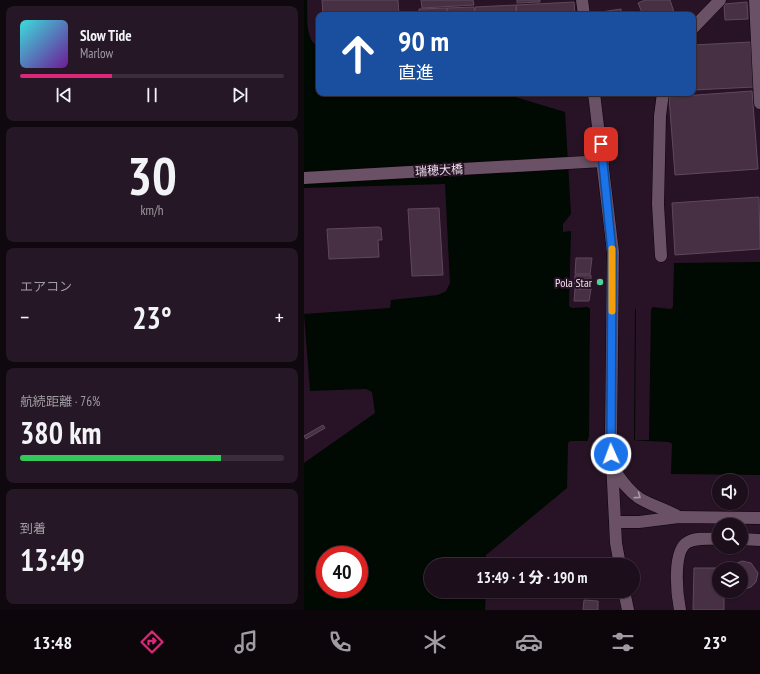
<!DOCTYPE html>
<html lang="ja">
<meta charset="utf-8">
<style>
:root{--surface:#1d0e1c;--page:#251725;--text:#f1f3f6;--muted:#a09ca3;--line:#3b2e3b;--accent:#db2777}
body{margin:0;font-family:"PT Sans Narrow","Noto Sans JP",sans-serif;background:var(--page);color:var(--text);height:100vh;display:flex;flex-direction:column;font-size:15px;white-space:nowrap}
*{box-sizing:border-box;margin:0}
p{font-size:13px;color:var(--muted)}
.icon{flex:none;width:22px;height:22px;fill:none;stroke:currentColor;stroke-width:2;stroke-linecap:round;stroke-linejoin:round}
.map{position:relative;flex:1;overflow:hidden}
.side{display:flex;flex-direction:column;gap:6px;padding:6px;background:#10080f;width:304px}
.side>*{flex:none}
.top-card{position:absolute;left:12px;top:12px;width:380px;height:84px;border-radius:8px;box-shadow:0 1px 3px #0004,0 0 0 1px var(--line);background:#1a4fa0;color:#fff;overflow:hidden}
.tools{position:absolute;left:408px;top:474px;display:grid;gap:8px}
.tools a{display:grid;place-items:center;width:36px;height:36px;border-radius:50%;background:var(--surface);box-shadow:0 1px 3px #0004,0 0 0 1px var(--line);font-size:20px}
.speed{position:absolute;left:12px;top:546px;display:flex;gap:8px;font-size:20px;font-weight:700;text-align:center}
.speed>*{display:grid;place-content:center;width:52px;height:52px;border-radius:50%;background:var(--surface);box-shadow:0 1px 3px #0004,0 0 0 1px var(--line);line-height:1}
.speed .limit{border:6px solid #d22;background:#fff;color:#111}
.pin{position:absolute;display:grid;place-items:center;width:34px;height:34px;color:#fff;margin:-17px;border-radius:8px;box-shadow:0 2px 6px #0006}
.me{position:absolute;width:44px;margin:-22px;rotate:358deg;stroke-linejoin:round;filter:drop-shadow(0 0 3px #0008)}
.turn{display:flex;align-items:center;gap:14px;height:84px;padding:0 16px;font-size:18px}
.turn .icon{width:52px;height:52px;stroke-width:2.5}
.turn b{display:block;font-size:28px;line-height:34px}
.big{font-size:30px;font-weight:800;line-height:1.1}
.side .card{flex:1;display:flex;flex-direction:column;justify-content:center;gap:6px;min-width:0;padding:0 14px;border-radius:8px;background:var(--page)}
.side .dial{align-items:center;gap:0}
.dial b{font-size:52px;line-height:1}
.song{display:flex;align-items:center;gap:12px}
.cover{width:48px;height:48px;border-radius:6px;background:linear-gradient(135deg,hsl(180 70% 55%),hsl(280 70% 35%))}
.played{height:4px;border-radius:2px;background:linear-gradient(90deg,var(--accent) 35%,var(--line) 35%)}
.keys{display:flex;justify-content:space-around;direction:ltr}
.heat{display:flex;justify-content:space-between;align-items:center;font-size:22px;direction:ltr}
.charge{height:6px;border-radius:3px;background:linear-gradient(90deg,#34c759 76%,var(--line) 0)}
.trip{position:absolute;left:120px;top:558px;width:216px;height:40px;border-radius:20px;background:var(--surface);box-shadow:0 1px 3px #0004,0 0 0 1px var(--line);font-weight:800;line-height:40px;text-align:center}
.tabs{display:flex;height:64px;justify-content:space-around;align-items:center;background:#0c060b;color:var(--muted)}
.tabs .icon{width:28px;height:28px}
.tabs .on{color:var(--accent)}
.tabs b{font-size:18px;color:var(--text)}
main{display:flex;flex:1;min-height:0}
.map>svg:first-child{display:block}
</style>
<main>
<section class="side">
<div class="card">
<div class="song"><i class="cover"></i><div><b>Slow Tide</b><p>Marlow</p></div></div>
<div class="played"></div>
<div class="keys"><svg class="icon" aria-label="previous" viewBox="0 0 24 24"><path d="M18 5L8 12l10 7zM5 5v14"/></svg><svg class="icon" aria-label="pause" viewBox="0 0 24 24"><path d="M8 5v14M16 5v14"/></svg><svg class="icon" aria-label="next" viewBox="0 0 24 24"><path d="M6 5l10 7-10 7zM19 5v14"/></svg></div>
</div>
<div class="card dial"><b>30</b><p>km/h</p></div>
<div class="card"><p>エアコン</p>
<div class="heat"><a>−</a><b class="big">23°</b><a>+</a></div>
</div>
<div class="card"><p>航続距離 · 76%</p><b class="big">380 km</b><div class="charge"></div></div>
<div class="card"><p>到着</p><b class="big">13:49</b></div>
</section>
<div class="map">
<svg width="456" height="610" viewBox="0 0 456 610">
<rect width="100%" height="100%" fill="#271325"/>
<!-- water -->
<path fill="#000902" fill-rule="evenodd" d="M 0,0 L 3,0 C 4,15 0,40 15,47 L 15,93 L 198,93 L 261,112 L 267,214 L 259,224 L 259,232 L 267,231 L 265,306 L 268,308 L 284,307 L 284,308 L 348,309 L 348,307 L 367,309 L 369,307 L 370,263 L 456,262 L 456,475 L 367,474 L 368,444 L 365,442 L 284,438 L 284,441 L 266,441 L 264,443 L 263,488 L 182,555 L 182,565 L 127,565 L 127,591 L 182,591 L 181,610 L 0,610 L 0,463 L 71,413 L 68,392 L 62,389 L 6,391 L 0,314 L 86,308 L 87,300 L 134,295 L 142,291 L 146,283 L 141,184 L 0,188 ZM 21,555 L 55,555 L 55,589 L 21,589 Z"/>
<!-- pier -->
<g fill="#271325">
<polygon points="286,306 331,307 330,441 285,441"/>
<polygon points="332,307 347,307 345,440 331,440"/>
</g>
<!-- building -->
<g fill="#473044" stroke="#60485c">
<polygon points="18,0 94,0 95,15 19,15"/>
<polygon points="117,0 169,0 170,5 118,8"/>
<polygon points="213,0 236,0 236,2 213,3"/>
<polygon points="341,0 366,0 370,12 369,15 339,15 334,3"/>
<polygon points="270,2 271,15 213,15 212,5"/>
<polygon points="443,2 444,19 421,20 420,4"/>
<polygon points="212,5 212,15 171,15 171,7"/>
<polygon points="170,7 171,15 143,15 143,8"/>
<polygon points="143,8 143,15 115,15 115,9"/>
<polygon points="317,9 318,15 298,15 297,12"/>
<polygon points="447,42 450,87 389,90 389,45"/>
<polygon points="448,91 454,169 371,175 365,97"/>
<polygon points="455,197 456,249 371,255 368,203"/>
<polygon points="135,208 139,275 108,276 104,209"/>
<polygon points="74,227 77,228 78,240 74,240 75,257 25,259 23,229"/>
<polygon points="272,258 288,258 286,274 271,274"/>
<polygon points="271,275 287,275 287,289 270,288"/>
<polygon points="271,289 287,289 285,301 270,301"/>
<polygon points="19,425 21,428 2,439 0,436"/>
<polygon points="438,561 447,563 454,573 452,582 447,587 441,589 437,589 437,569 427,569 431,564"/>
<polygon points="390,568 420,568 415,569 415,591 420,591 420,610 389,610"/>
<polygon points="280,600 294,601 294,610 279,610"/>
</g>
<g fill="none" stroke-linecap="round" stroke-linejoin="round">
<defs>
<g id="minor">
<polyline points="278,0 280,15"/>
<polyline points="451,0 456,103"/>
<polyline points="389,28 416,0"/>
<polyline points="290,93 309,252 307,441 312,543 316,565"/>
<polyline points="0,178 299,161"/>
<polyline points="357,256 354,204 356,116 359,93"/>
<path d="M 308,467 C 316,478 323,490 335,498 C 348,506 362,509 375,517"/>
<polyline points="311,522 335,522 375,517 456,518"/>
<polyline points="437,539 456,540"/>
<polyline points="320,591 324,610"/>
<path d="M 376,610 C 373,595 368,550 384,542 C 393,537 405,539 415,539"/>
</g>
</defs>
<!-- minor casing -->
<use href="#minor" stroke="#0f010d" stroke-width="13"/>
<!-- minor -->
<use href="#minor" stroke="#6a5165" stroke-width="12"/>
</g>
<!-- one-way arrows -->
<defs><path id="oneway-chevron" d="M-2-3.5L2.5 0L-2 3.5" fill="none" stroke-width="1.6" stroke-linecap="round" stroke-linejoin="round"/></defs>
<use stroke="#ad99a9" href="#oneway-chevron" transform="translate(334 496) rotate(36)"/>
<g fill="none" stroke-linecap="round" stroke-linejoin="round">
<defs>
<polyline id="route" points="297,144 308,252 307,454"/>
</defs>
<!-- route casing -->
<use href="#route" stroke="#114b97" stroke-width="10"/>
<!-- route -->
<use href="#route" stroke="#1a73e8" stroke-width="7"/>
<!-- slow -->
<polyline stroke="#f59e0b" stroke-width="7" points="308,311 308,249"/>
</g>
<!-- markers -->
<circle fill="#50d398" stroke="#271325" stroke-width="1.5" cx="296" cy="282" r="4"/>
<g text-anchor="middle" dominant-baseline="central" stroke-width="4" stroke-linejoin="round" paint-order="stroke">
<!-- street labels -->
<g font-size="12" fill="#f0e1ed" stroke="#271325">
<text transform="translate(135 170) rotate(-3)">瑞穂大橋</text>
</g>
<!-- poi labels -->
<g font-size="12" fill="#f0e1ed" stroke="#271325" text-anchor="end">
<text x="288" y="282">Pola Star</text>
</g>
</g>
</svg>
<div class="tools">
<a><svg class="icon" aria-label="sound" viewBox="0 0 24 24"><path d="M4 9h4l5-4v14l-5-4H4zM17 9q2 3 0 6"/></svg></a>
<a><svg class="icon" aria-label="search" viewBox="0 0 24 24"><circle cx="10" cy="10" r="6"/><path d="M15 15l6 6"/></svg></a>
<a><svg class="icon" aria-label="layers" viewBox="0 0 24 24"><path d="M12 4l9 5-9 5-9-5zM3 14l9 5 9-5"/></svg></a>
</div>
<div class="speed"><div class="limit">40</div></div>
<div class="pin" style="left:297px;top:144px;background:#d93025"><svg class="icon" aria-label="arrive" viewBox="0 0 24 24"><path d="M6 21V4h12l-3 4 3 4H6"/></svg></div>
<svg class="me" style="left:307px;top:454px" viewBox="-20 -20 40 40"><circle r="17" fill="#1a73e8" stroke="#fff" stroke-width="3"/><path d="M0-11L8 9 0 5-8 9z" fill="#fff"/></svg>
<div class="trip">13:49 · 1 分 · 190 m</div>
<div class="top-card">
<div class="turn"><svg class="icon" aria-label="ahead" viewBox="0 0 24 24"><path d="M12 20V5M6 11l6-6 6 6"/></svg><div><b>90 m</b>直進</div></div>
</div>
</div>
</main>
<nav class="tabs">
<b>13:48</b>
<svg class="icon on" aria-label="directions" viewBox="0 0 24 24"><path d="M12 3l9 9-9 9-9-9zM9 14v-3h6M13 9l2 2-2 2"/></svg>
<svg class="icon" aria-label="music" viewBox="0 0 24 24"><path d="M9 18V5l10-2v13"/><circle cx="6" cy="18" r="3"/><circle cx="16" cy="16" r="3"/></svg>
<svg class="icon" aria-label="phone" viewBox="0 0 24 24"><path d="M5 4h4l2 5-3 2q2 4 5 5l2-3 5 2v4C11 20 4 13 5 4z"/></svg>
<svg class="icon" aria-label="climate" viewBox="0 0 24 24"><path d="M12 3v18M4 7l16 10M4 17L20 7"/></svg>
<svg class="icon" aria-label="car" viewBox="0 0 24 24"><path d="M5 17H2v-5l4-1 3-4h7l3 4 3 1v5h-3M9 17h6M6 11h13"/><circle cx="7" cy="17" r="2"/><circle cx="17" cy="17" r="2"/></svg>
<svg class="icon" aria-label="filters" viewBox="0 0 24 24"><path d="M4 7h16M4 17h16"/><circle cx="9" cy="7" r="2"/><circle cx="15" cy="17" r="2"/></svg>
<b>23°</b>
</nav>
